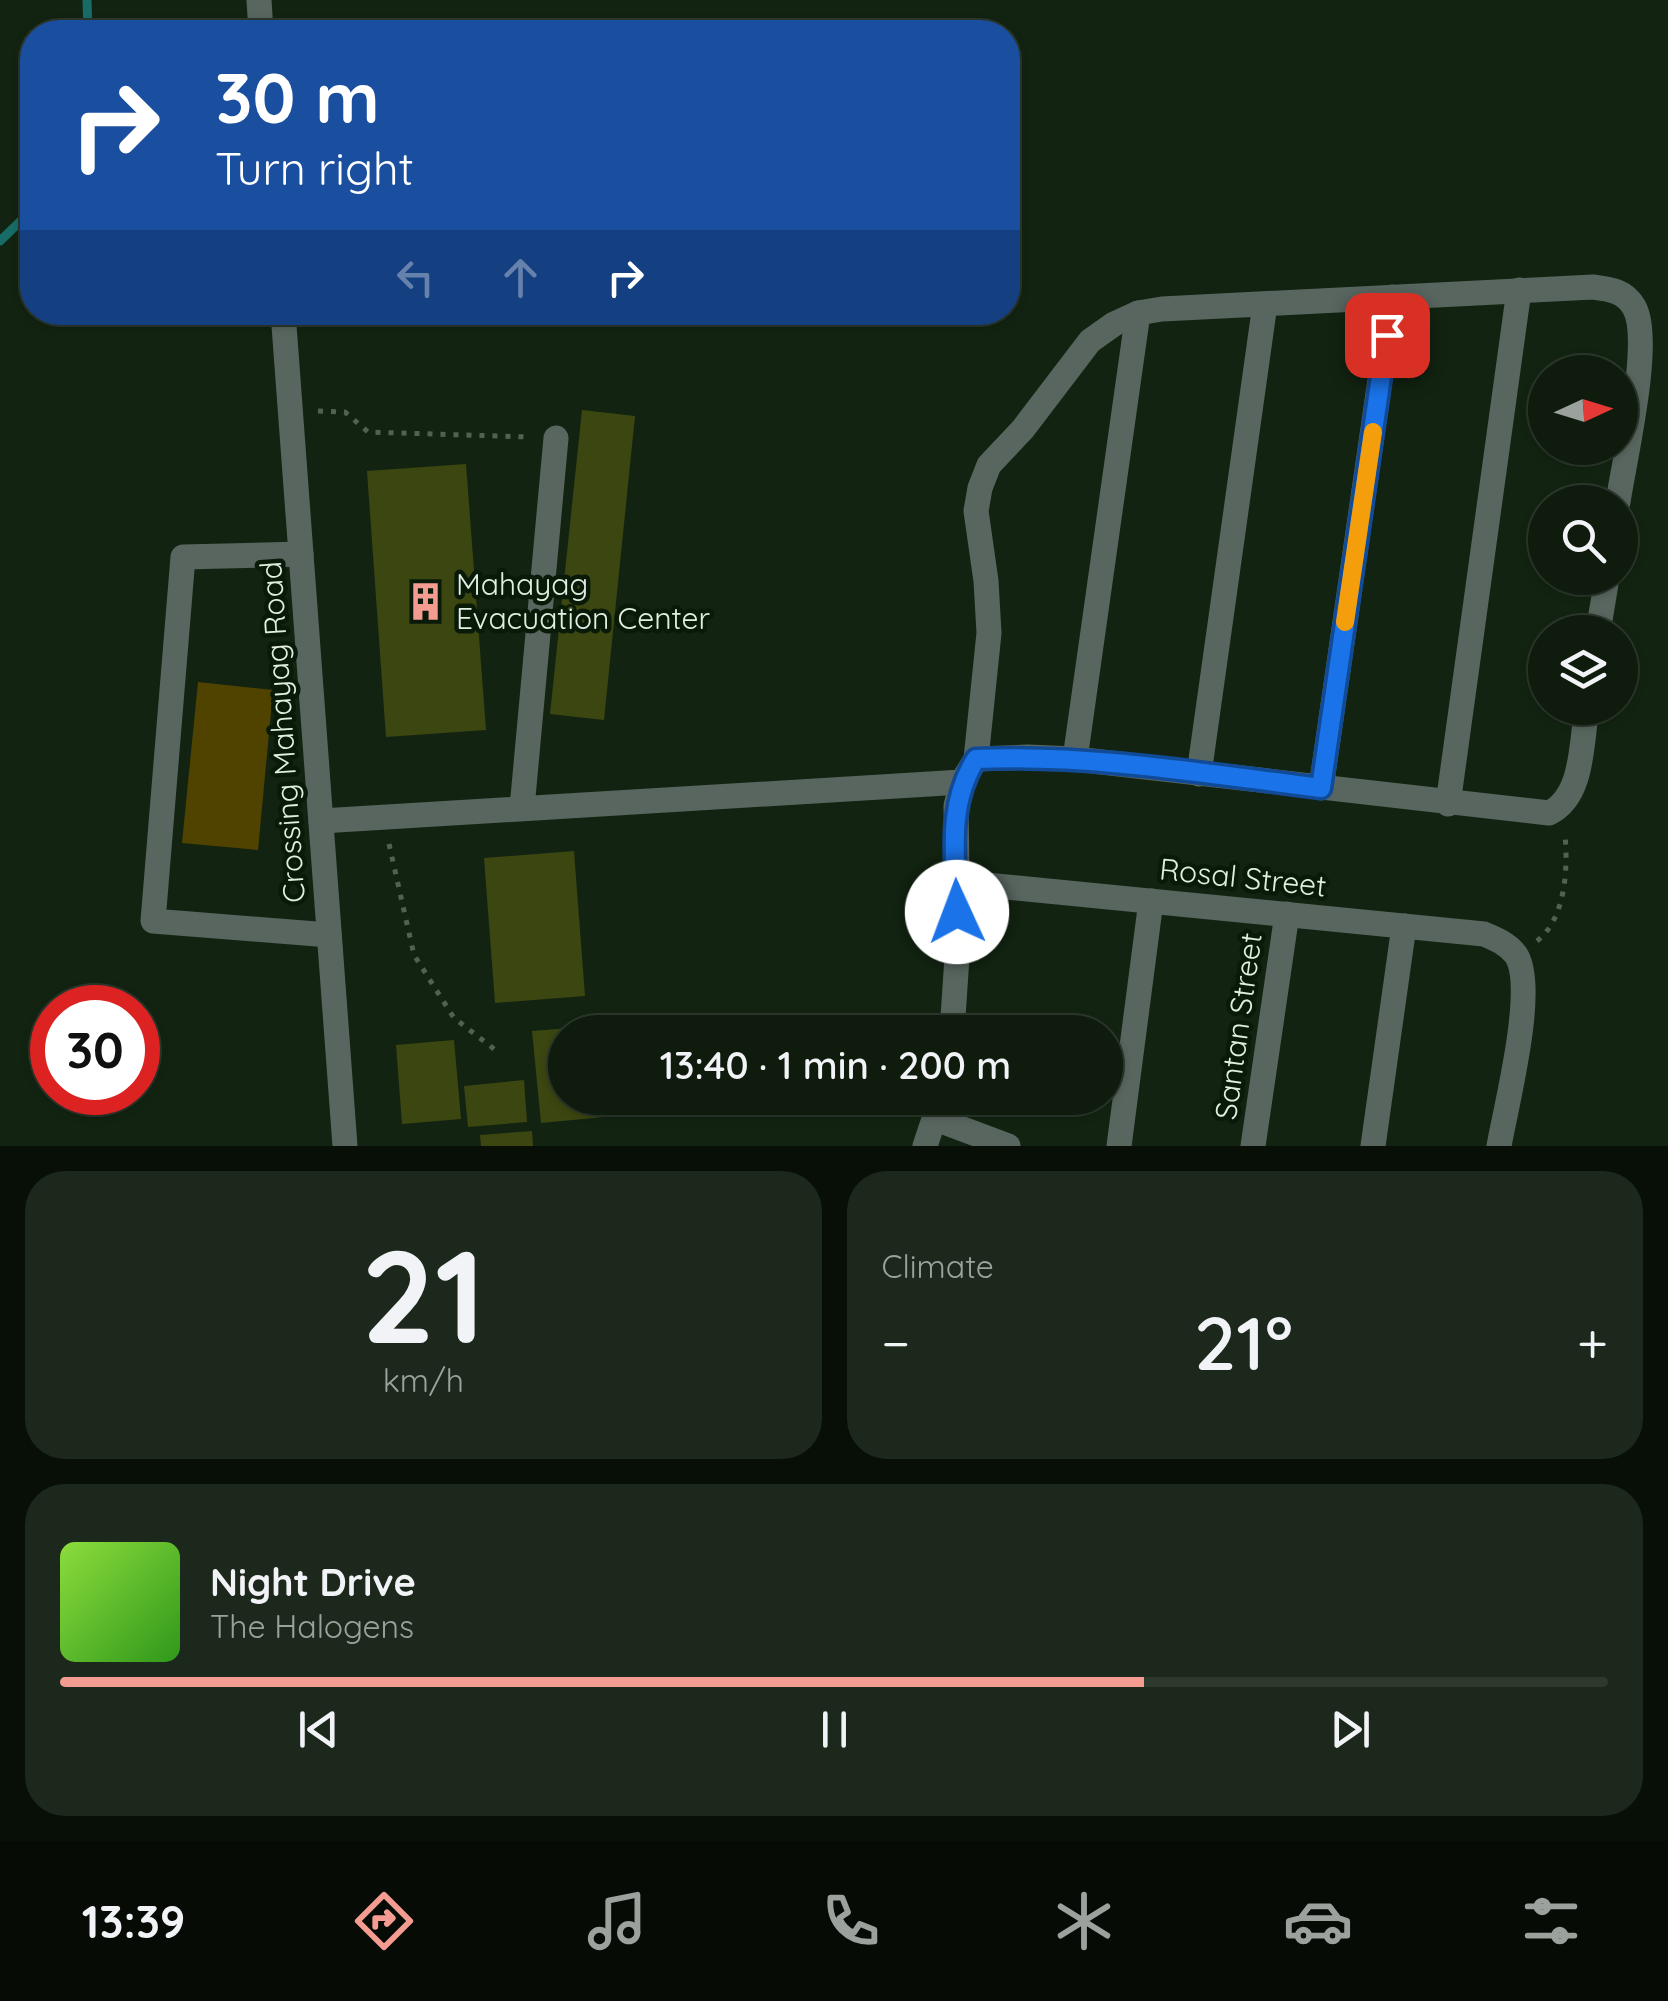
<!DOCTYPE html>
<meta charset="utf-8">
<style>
:root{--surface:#0e1b0d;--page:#1c281b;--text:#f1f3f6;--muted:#9ba19d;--line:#2e392e;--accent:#f59c92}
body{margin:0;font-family:Quicksand,sans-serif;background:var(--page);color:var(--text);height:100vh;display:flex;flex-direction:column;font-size:38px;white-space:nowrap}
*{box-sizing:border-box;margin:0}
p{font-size:32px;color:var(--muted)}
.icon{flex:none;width:55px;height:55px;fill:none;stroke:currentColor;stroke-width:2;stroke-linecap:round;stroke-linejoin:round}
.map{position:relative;height:1146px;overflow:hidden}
.panel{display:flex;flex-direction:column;gap:25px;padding:25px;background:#080f07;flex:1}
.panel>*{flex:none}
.top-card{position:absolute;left:20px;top:20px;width:1000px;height:305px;border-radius:40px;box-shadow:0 2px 8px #0004,0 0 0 2px var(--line);background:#1a4fa0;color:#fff;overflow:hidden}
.needle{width:65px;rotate:86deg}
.controls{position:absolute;left:1528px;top:355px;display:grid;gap:20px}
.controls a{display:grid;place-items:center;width:110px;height:110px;border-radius:50%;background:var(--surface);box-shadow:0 2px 8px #0004,0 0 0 2px var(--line);font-size:50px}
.speed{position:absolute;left:30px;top:985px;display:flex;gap:20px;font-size:50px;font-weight:700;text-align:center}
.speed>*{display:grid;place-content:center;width:130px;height:130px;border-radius:50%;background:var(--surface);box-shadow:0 2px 8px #0004,0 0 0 2px var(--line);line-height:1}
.speed .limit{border:15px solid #d22;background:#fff;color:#111}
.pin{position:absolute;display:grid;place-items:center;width:85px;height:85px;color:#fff;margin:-42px;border-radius:20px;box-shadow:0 5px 15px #0006}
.me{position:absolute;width:110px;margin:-55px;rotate:358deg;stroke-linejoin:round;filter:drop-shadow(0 0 8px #0008)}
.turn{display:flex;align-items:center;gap:35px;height:210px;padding:0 30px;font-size:45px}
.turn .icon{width:130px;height:130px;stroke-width:2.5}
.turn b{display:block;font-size:70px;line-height:85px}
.lanes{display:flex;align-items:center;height:95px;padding:0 30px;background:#0003;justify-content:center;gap:50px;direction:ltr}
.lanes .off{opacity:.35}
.big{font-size:75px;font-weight:600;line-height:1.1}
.panel .tile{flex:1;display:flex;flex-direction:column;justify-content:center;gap:15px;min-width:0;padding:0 35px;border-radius:40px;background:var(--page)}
.panel .dial{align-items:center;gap:0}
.dial b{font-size:130px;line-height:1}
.song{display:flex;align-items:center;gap:30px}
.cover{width:120px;height:120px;border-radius:15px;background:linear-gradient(135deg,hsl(90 70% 55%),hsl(110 70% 35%))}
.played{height:10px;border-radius:5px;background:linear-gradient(90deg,var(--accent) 70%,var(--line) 70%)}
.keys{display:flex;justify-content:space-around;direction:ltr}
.heat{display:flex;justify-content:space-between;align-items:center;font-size:55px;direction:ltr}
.panel .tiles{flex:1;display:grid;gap:25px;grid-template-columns:1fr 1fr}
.tile:last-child{grid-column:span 2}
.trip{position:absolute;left:548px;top:1015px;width:575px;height:100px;border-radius:50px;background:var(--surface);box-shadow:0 2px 8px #0004,0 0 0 2px var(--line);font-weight:600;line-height:100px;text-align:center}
.tab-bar{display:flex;height:160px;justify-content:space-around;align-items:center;background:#060b05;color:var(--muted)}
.tab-bar .icon{width:70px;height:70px}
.tab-bar .current{color:var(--accent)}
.tab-bar b{font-size:45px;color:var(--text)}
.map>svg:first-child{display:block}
</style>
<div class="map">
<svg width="1668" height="1146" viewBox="0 0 1668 1146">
<rect width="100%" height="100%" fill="#122411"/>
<!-- green -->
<polygon fill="#504300" points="198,682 273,690 258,850 182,843"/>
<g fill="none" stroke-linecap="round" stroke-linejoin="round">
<!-- stream -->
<g stroke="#186c67" stroke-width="9">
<polyline points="87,0 88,32"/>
<polyline points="0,241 32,210"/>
</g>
</g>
<!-- building -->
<g fill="#3c4611">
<polygon points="582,410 635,416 604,720 550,714"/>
<polygon points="466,464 486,730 386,737 367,471"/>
<polygon points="574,851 585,996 495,1003 484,858"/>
<polygon points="595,1026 596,1032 565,1032 565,1098 602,1098 604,1117 541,1123 532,1031"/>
<polygon points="454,1040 461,1119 402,1124 396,1045"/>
<polygon points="524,1080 527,1122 468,1127 464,1086"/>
<polygon points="532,1131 533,1146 481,1146 480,1135"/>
</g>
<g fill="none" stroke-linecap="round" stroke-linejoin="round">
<!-- path -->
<g stroke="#526251" stroke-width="5" stroke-dasharray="5 8" stroke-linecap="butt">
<polyline points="318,411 345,412 368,432 529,437"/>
<polyline points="389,844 414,955 454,1018 498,1052"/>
<path d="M 1537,941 C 1566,918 1568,868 1565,835"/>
</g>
<!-- minor -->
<g stroke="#596660" stroke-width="25">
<polyline points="259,0 261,32"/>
<polyline points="283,312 345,1146"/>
<polyline points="301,554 183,557 153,921 329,935"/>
<polyline points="1598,632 1607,578"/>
<path d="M 976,759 L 1028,757 L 1075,759 L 1549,813 C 1584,796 1581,742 1587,708"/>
<polyline points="1075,759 1138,313"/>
<polyline points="1199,774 1265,304"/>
<polyline points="1321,788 1392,297"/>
<polyline points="1448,804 1519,290"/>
<polyline points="522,808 556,438"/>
<polyline points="321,821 962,782"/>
<path d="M 956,882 L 1484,934 C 1496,939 1508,944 1516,955 C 1537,987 1506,1106 1499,1146"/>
<path d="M 952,1032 L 958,942 L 956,806 L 962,782 L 976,759 L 989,633 L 986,581 L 976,511 L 980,488 L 989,465 L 1023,429 L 1090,341 L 1114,324 L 1138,313 L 1162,309 L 1593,287 C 1610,289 1625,291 1634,307 C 1653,339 1624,461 1618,502"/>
<polyline points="936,1119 1008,1146"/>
<polyline points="925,1146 941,1098"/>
<polyline points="1119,1146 1151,901"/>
<polyline points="1253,1146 1287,914"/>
<polyline points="1373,1146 1404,926"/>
</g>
</g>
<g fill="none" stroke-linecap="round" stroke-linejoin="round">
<defs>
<path id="route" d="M 957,912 C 956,859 946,806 976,759 C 1091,754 1207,774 1321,788 L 1387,335"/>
</defs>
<!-- route casing -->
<use href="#route" stroke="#114b97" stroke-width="25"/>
<!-- route -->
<use href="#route" stroke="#1a73e8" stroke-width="18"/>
<!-- slow -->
<polyline stroke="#f59e0b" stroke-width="18" points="1345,622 1373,432"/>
</g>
<!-- icons -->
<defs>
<symbol id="building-bare" viewBox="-9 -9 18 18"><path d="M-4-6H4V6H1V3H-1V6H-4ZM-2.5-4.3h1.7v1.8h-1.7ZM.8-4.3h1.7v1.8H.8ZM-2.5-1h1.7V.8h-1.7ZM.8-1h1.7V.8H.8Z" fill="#f59c92" stroke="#091a08" stroke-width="2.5" paint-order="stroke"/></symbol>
</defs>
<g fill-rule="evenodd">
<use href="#building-bare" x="398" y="574" width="55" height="55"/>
</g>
<g text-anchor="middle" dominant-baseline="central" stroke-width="9" stroke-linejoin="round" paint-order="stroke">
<!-- poi labels -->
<g font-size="30" fill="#e2eee1" stroke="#091a08" text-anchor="start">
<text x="456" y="584">Mahayag<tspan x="456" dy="34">Evacuation Center</tspan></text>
</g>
<!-- street labels -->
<g font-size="30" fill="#e2eee1" stroke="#091a08">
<text transform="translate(282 732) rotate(-94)">Crossing Mahayag Road</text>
<text transform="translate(1243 877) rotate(6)">Rosal Street</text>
<text transform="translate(1238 1026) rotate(-82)">Santan Street</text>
</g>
</g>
</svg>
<div class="controls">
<a><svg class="needle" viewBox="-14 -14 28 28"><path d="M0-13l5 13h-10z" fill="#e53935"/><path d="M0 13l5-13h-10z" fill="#9ba19d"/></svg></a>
<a><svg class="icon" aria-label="search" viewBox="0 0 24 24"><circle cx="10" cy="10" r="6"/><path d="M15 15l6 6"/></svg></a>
<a><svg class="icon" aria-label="layers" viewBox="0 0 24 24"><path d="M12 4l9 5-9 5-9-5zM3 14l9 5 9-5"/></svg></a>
</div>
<div class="speed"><div class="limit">30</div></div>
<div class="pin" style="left:1387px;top:335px;background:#d93025"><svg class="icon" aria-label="arrive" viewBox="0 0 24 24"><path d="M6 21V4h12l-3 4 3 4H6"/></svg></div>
<svg class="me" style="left:957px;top:912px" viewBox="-20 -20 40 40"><circle r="19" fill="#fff"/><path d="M0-13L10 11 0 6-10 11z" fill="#1a73e8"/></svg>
<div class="trip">13:40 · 1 min · 200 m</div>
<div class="top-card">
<div class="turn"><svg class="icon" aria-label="right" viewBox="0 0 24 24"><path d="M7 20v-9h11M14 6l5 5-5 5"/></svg><div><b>30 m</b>Turn right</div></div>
<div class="lanes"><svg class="icon off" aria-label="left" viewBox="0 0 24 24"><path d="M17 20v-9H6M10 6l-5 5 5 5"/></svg><svg class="icon off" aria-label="ahead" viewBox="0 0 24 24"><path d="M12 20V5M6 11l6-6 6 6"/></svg><svg class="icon" aria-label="right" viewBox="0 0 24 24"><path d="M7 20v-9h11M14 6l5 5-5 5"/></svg></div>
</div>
</div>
<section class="panel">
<div class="tiles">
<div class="tile dial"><b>21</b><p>km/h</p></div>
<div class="tile"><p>Climate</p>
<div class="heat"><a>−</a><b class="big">21°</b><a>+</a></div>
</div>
<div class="tile">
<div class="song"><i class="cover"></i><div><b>Night Drive</b><p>The Halogens</p></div></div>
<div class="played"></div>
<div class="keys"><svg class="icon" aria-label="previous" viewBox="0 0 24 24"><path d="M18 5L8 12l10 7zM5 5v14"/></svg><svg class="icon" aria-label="pause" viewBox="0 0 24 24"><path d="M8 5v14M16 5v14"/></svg><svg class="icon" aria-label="next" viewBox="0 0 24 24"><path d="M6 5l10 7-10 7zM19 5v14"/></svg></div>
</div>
</div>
</section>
<nav class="tab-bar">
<b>13:39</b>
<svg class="icon current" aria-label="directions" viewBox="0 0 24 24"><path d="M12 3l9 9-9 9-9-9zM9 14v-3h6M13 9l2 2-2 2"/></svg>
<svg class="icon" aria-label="music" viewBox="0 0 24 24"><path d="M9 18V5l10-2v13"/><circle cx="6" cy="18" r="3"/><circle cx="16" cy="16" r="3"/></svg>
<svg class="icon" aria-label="phone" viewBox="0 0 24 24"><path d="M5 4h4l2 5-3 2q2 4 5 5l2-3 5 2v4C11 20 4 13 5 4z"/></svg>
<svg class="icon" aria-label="climate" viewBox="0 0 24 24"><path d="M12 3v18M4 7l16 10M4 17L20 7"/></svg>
<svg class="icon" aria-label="car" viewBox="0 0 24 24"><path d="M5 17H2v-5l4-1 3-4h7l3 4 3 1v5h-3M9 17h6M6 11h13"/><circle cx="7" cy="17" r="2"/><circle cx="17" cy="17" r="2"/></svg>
<svg class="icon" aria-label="filters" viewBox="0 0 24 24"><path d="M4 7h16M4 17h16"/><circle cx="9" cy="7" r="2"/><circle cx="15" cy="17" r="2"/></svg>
</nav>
